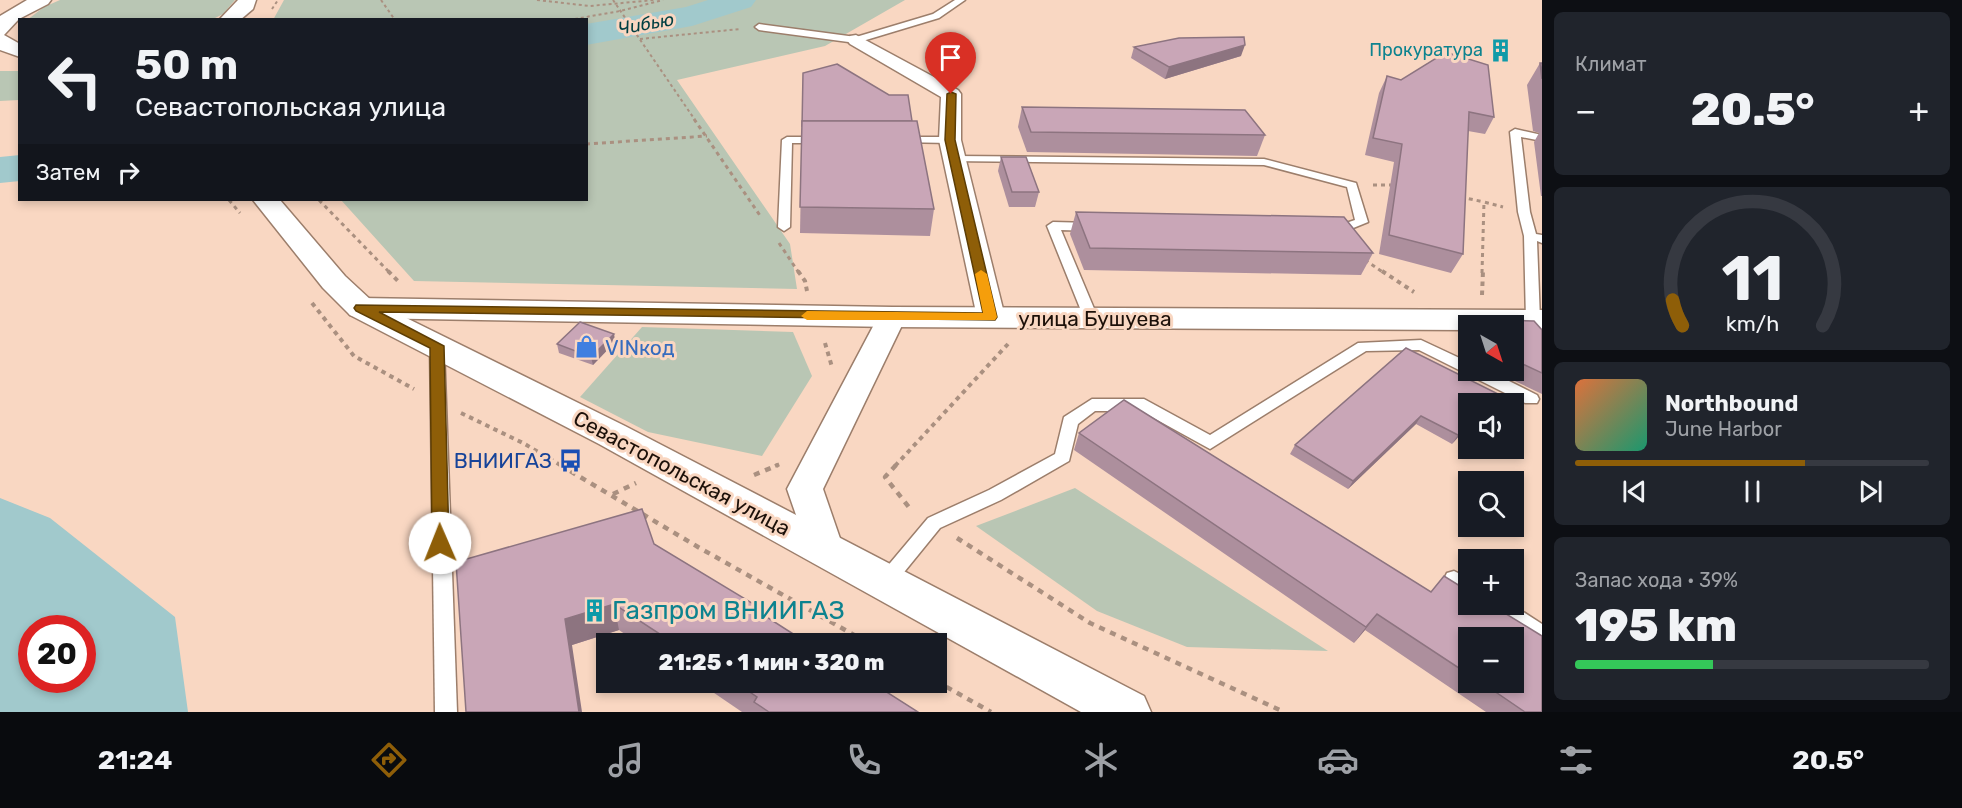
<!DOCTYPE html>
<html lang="ru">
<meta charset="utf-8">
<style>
:root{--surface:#171b24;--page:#20242c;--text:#f1f3f6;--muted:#9ea1a6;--line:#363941;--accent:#8e5e08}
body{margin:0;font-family:Rubik,sans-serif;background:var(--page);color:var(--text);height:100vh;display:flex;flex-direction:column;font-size:22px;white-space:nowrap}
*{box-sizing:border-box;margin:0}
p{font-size:20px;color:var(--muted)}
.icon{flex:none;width:33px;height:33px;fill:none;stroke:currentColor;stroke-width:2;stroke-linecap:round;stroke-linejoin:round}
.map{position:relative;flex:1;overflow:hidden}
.sheet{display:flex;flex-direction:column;gap:12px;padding:12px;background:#0d0f14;width:420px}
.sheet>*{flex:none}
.hud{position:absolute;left:18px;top:18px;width:570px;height:183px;border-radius:0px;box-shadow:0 3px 9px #0003;background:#171b24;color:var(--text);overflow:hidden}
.needle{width:39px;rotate:141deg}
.tools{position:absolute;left:1458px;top:315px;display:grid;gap:12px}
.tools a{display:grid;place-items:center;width:66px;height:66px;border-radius:0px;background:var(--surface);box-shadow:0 3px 9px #0003;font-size:30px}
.speed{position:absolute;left:18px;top:615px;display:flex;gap:12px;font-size:30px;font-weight:700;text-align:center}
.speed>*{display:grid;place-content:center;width:78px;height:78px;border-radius:50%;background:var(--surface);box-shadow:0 3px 9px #0003;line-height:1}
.speed .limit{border:9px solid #d22;background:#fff;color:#111}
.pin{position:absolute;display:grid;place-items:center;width:51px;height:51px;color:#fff;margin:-62px -26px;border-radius:50% 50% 50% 0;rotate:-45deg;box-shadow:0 0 6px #0007}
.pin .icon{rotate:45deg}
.me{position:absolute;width:66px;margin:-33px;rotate:359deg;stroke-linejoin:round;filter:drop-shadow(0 0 4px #0008)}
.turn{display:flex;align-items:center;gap:21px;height:126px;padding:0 18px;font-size:27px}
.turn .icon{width:78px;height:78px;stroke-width:2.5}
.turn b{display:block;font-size:42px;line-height:51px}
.then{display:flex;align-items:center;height:57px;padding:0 18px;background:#0003;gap:12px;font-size:22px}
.big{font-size:45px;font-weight:800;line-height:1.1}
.sheet .widget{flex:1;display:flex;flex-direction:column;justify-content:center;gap:9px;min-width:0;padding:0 21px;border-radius:9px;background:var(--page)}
.sheet .dial{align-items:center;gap:0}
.dial svg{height:156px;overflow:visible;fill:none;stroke:var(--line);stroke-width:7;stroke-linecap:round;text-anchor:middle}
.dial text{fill:var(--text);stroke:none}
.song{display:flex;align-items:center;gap:18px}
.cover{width:72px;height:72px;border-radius:9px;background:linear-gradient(135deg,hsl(20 70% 55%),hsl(160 70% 35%))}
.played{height:6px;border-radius:3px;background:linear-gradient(90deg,var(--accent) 65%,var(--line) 65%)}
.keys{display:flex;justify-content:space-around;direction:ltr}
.heat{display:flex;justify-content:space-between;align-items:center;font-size:33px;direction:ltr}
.charge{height:9px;border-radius:4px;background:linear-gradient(90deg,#34c759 39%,var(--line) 0)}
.trip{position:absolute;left:596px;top:633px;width:351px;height:60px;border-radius:0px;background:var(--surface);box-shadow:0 3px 9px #0003;font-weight:800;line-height:60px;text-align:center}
.dock{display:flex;height:96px;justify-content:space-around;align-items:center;background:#090b0e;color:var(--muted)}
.dock .icon{width:42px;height:42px}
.dock .current{color:var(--accent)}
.dock b{font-size:27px;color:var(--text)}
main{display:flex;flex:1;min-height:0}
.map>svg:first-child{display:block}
</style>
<main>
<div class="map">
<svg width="1542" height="712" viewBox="0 0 1542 712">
<rect width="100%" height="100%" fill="#f9d7c2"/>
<!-- green -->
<g fill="#b9c6b4">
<polygon points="60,0 235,0 223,14 213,19 27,20 44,7"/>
<polygon points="284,0 905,0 825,46 677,80 790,244 797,289 414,281 341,200 586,200 586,20 273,20"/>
<polygon points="0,71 19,71 19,100 0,101"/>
<polygon points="642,327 793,332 812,376 762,456 648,432 580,397"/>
<polygon points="1075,488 1328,651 1187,647 1097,611 976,526"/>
</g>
<!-- water -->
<path fill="#a1c9cc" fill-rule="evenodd" d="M 0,498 L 50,518 L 175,617 L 188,712 L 0,712 ZM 32,628 L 82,628 L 82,680 L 32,680 Z"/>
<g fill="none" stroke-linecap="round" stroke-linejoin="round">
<!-- river -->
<g fill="#a1c9cc" fill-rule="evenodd">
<polygon points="708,0 756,0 751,7 692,26 586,45 586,24 686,7"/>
<polygon points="20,155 20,181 0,183 0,157"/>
</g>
<defs>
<g id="service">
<polygon points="955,0 965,0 939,18 856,43 759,30 755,27 759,24 856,37 933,14"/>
<polygon points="1515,129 1542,135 1542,141 1521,137 1530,212 1536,234 1542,235 1542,243 1537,241 1540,320 1533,324 1526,320 1524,236 1518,212 1510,132"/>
<polygon points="787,137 821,137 826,140 821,143 792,143 790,227 784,231 778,227 782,140"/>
<polygon points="902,137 950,137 955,140 950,143 898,142 898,138"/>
<polygon points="954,156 1264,159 1356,183 1368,222 1336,235 1328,235 1326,232 1328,229 1355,220 1347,187 1264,165 950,161 950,157"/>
<polygon points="1053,222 1092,223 1098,227 1092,231 1061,230 1098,318 1096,321 1091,322 1084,318 1047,226"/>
<polygon points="1421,340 1468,362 1468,370 1487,370 1537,395 1539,399 1537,403 1525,403 1419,350 1366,351 1210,449 1141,411 1095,411 1078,424 1069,461 1001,500 940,528 892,587 885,589 878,587 875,581 928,518 989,490 1055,454 1064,417 1092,399 1144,399 1210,435 1358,343"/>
<polygon points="437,341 444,346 457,712 435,712 430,346"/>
<polygon points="1454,571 1468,578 1468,596 1447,585 1444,579 1447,573"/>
<polygon points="1484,604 1511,604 1542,624 1542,644 1487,610"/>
</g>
<g id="minor">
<polygon points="856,35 958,90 961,94 961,140 1005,317 1001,323 991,326 981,323 977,317 939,140 941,97 850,44 847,40 850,36"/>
<polygon points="892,308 902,311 906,317 823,489 844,550 838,561 825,565 812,561 787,489 878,317 882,311"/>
</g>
<polygon id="tertiary" points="361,298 892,307 1542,310 1542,330 1514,330 1514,326 1468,326 1468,330 892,327 361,318 350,315 345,308 350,301"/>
<g id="secondary">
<polygon points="27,0 51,0 48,4 19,19 4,35 20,44 20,57 0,50 0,16"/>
<polygon points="238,0 256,0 253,9 240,20 219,20"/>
<polygon points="253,200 280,200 345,276 372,301 625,426 1144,696 1151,712 1081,712 599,444 350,315 323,288"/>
</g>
</defs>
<!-- service casing -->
<use href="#service" stroke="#9c7e6b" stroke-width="3"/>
<!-- minor casing -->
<use href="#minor" stroke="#9c7e6b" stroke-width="3"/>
<!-- tertiary casing -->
<use href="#tertiary" stroke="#9c7e6b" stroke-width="3"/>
<!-- secondary casing -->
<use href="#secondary" stroke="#9c7e6b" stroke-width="3"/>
<!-- path-far3 -->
<g stroke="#aa9080" stroke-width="2" stroke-dasharray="3 3" stroke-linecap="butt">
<polyline points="381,0 395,20"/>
<polyline points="537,0 590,6 654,0"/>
<polyline points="613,0 695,120"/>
<polyline points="272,9 278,0"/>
<polyline points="569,20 620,11 663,0"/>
<polyline points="640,39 740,29"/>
</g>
<!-- path-far2 -->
<g stroke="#aa9080" stroke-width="3" stroke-dasharray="4 4" stroke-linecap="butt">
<polyline points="694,119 761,217"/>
<polyline points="586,144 707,136"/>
<polyline points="1373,185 1395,185"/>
<polyline points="1461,197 1484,202"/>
<polyline points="229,200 240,213"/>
<polyline points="319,200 390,273"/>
<polyline points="779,243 799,273"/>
<polyline points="1365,260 1384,273"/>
<polyline points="1482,273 1484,202 1503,207"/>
</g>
<!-- path-far1 -->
<g stroke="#aa9080" stroke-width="4" stroke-dasharray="4.5 4.5" stroke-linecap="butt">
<polyline points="388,271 398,281"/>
<polyline points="798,271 805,281 807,291"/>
<polyline points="1382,271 1414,292"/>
<polyline points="1482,295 1483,271"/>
<polyline points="312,303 354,356 414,389"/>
<polyline points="825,343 832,367"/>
<polyline points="461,413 523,443 562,466"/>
<polyline points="775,466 780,464"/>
<polyline points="895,466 1008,344"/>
</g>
<!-- path -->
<g stroke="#aa9080" stroke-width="4.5" stroke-dasharray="6 6" stroke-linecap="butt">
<polyline points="560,465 698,547 870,644"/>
<polyline points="896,465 885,477 912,511"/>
<polyline points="754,475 778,465"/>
<polyline points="613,494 636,483"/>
<polyline points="957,538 1090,623 1284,712"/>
<polyline points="936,681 991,712"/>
</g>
<!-- service -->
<use href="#service" fill="#fff" fill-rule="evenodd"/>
<!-- minor -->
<use href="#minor" fill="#fff" fill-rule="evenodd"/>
<!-- tertiary -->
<use href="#tertiary" fill="#fff" fill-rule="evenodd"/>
<!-- secondary -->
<use href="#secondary" fill="#fff" fill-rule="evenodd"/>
</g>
<!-- wall -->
<g fill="#ad8f9d" fill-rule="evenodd">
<polygon points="1134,47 1241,56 1165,79 1131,58"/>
<polygon points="1540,63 1542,63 1542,196 1541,196 1534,142 1539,133 1533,131 1527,85"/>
<polygon points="803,73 912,121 934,209 930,236 800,233"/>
<polygon points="1387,76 1494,117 1485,134 1468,131 1463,254 1451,273 1379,254 1394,162 1365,155 1379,93"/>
<polygon points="1022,107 1265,135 1257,156 1027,152 1018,127"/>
<polygon points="1001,157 1039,192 1035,207 1009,207 998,171"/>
<polygon points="1076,212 1373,253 1361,275 1084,270 1070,234"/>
<polygon points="1506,320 1542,330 1542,394 1498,373 1499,370 1514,370 1514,326 1502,326"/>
<polygon points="614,334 615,342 593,365 559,353 557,344"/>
<polygon points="1406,348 1468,426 1452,444 1416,424 1348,489 1290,454 1295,445"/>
<path d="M 1124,400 L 1431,592 L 1444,576 L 1468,591 L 1468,604 L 1490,604 L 1542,636 L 1542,712 L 1486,712 L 1365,630 L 1354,643 L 1074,450 L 1079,433 ZM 1468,638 L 1514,638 L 1514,682 L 1468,682 Z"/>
<polygon points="654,544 765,611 765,616 809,644 639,644 619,630 572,645 466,712"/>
<polygon points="698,682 871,682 918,712 742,712"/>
</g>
<!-- shaded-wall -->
<g fill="#8d7480">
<polygon points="1245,45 1241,56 1165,79 1169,67"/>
<polygon points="614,334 615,342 593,365 591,357"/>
<polygon points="1421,416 1416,424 1348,489 1353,481"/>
<polygon points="1468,424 1468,426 1452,444 1458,435"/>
<polygon points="614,604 619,630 572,645 582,712 579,712 565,619"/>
<polygon points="1377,614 1365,630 1354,643 1366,627"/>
</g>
<!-- building -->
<g fill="#c9a6b7" stroke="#8d7480" stroke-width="1.5">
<polygon points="1244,37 1245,45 1169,67 1134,47 1179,38"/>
<polygon points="1446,52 1488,65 1494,117 1469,112 1463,254 1389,235 1402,144 1373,138 1387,76 1401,80"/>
<polygon points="1540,63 1542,63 1542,79"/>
<polygon points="837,64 889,95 908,95 912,121 802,121 802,127 803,73"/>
<polygon points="1022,107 1245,110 1265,135 1031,132"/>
<polygon points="802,121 917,121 934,209 800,207"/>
<polygon points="1001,157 1026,157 1039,192 1012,192"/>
<polygon points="1076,212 1344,217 1373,253 1090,248"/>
<polygon points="1506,320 1534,321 1542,330 1542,373 1514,360 1514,352 1520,344 1514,333 1514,326 1509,326"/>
<polygon points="580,322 614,334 591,357 557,344"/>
<polygon points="1406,348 1498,394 1489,404 1468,404 1468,424 1458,435 1421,416 1353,481 1295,445"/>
<polygon points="1124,400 1431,592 1444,576 1468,591 1468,604 1490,604 1542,636 1542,712 1525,712 1481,682 1514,682 1514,638 1468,638 1468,674 1377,614 1366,627 1079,433"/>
<polygon points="642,509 654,544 765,611 762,614 809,644 675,644 614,604 565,619 579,712 466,712 456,562"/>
<polygon points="735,682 871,682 918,712 769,712 754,702 757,697"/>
</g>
<!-- route -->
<polygon fill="#8e5e08" stroke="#5c3d05" stroke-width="1.5" points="951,92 956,94 955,140 997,317 995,320 379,312 444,346 449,543 446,548 440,550 434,548 432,543 430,348 356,311 354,308 356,305 983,313 945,140 947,94"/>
<!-- slow -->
<polygon fill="#f59e0b" points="981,270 987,274 997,317 995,320 807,320 801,316 807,311 983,313 975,274"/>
<!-- icons -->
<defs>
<symbol id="building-bare" viewBox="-9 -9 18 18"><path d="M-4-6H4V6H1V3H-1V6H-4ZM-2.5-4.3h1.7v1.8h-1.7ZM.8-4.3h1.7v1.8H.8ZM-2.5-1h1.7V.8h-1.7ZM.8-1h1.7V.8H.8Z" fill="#0f9aa8" stroke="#f9d7c2" stroke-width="2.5" paint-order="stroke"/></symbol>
<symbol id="shop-bare" viewBox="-9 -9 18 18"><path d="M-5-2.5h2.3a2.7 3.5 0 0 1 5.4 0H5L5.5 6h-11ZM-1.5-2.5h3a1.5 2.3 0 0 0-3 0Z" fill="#3f7fe0" stroke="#f9d7c2" stroke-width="2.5" paint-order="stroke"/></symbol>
<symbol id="bus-bare" viewBox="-9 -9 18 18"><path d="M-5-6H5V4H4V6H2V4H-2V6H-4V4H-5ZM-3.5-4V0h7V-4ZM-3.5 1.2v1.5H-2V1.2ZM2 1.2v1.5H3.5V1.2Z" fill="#1a4fb4" stroke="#f9d7c2" stroke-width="2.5" paint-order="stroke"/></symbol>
</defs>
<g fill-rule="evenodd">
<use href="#building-bare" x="1484" y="34" width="33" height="33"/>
<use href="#shop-bare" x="570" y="330" width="33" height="33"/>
<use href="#bus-bare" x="554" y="444" width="33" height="33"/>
<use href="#building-bare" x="578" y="594" width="33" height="33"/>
</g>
<g text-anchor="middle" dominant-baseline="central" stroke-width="6" stroke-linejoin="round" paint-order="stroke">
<!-- far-water labels -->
<g font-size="18" font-style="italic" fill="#003f42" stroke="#f9d7c2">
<text transform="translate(646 24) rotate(-10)">Чибью</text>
</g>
<!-- far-culture labels -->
<g font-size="18" fill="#0d838f" stroke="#f9d7c2" text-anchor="end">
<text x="1483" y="50">Прокуратура</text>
</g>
<!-- street labels -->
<g font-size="21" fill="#1c1009" stroke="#f9d7c2">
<text x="1095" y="318">улица Бушуева</text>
<text transform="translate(682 473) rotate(28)">Севастопольская улица</text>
</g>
<!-- shop labels -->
<g font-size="21" fill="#366cbe" stroke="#f9d7c2" text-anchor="start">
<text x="605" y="347">VINкод</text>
</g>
<!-- transit labels -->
<g font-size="21" fill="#164399" stroke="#f9d7c2" text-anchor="end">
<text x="552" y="460">ВНИИГАЗ</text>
</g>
<!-- near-culture labels -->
<g font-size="26" fill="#0d838f" stroke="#f9d7c2" text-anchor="start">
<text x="612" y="610">Газпром ВНИИГАЗ</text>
</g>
</g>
</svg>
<div class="tools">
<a><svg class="needle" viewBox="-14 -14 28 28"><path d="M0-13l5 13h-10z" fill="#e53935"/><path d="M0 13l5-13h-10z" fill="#9ea1a6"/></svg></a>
<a><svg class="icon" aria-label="sound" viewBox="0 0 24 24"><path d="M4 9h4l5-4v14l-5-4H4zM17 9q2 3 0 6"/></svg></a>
<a><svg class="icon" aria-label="search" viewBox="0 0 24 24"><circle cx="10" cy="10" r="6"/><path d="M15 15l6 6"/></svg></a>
<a>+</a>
<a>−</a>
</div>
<div class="speed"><div class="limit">20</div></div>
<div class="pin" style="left:951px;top:94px;background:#d93025"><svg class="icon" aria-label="arrive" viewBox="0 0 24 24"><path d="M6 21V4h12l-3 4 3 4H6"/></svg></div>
<svg class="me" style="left:440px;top:543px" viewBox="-20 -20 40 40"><circle r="19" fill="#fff"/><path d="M0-13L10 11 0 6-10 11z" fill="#8e5e08"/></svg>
<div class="trip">21:25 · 1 мин · 320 m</div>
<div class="hud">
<div class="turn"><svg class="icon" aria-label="left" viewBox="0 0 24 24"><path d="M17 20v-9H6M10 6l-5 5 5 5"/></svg><div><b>50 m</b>Севастопольская улица</div></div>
<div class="then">Затем<svg class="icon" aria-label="right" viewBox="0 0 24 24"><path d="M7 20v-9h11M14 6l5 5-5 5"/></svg></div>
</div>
</div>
<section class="sheet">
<div class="widget"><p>Климат</p>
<div class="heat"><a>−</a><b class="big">20.5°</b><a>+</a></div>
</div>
<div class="widget dial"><svg viewBox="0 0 100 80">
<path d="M14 69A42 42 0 1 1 86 69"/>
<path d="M14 69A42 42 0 0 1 9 56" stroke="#8e5e08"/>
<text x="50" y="56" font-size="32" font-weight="700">11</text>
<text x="50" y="72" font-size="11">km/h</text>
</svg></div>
<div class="widget">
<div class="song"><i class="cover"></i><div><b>Northbound</b><p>June Harbor</p></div></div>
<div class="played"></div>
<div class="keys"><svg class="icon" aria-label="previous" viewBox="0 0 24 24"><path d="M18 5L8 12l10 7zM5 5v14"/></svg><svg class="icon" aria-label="pause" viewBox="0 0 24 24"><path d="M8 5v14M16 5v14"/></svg><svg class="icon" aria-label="next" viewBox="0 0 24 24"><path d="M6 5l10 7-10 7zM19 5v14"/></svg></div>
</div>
<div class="widget"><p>Запас хода · 39%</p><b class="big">195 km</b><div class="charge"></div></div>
</section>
</main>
<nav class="dock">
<b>21:24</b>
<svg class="icon current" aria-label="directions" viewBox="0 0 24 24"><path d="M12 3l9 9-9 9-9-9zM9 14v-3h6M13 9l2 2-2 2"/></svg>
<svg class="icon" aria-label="music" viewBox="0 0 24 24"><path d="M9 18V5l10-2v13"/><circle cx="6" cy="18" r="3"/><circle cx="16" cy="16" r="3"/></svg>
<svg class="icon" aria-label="phone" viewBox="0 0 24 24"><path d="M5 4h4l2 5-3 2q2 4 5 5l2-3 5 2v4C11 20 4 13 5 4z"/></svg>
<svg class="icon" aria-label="climate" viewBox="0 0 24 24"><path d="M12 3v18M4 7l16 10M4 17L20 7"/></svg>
<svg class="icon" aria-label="car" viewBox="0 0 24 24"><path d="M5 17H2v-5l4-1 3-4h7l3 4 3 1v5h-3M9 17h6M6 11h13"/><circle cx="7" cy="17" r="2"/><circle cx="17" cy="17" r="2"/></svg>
<svg class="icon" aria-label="filters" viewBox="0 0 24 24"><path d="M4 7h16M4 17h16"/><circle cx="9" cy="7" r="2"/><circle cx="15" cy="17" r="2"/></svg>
<b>20.5°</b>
</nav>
